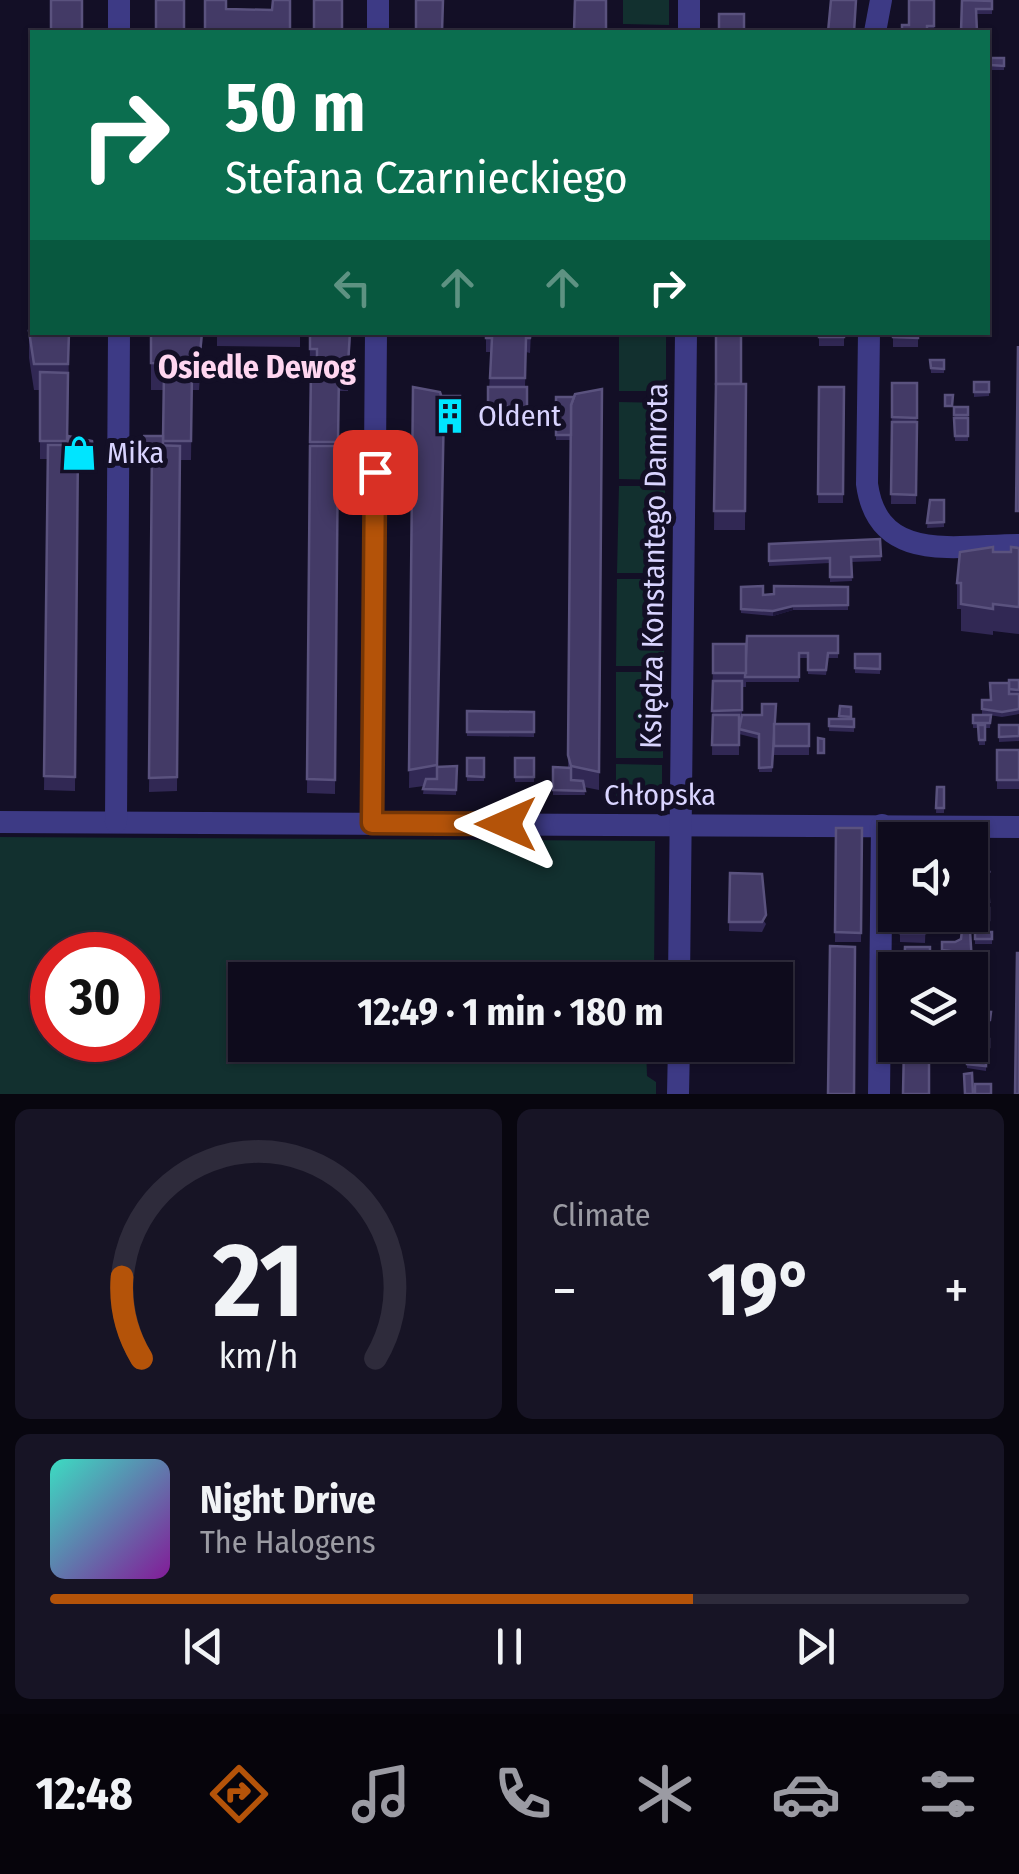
<!DOCTYPE html>
<meta charset="utf-8">
<style>
:root{--surface:#0e0b1c;--page:#171425;--text:#f1f3f6;--muted:#9b9ba3;--line:#2e2b3b;--accent:#b45309}
body{margin:0;font-family:"Fira Sans Condensed",sans-serif;background:var(--page);color:var(--text);height:100vh;display:flex;flex-direction:column;font-size:38px;white-space:nowrap}
*{box-sizing:border-box;margin:0}
p{font-size:32px;color:var(--muted)}
.icon{flex:none;width:55px;height:55px;fill:none;stroke:currentColor;stroke-width:2;stroke-linecap:round;stroke-linejoin:round}
.map{position:relative;height:1094px;overflow:hidden}
.drawer{display:flex;flex-direction:column;gap:15px;padding:15px;background:#08060f;flex:1}
.drawer>*{flex:none}
.banner{position:absolute;left:30px;top:30px;width:960px;height:305px;border-radius:0px;box-shadow:0 2px 8px #0004,0 0 0 2px var(--line);background:#0b6e4f;color:#fff;overflow:hidden}
.tools{position:absolute;left:878px;top:822px;display:grid;gap:20px}
.tools a{display:grid;place-items:center;width:110px;height:110px;border-radius:0px;background:var(--surface);box-shadow:0 2px 8px #0004,0 0 0 2px var(--line);font-size:50px}
.speed{position:absolute;left:30px;top:932px;display:flex;gap:20px;font-size:50px;font-weight:700;text-align:center}
.speed>*{display:grid;place-content:center;width:130px;height:130px;border-radius:50%;background:var(--surface);box-shadow:0 2px 8px #0004,0 0 0 2px var(--line);line-height:1}
.speed .limit{border:15px solid #d22;background:#fff;color:#111}
.pin{position:absolute;display:grid;place-items:center;width:85px;height:85px;color:#fff;margin:-42px;border-radius:20px;box-shadow:0 5px 15px #0006}
.me{position:absolute;width:110px;margin:-55px;rotate:270deg;stroke-linejoin:round;filter:drop-shadow(0 0 8px #0008)}
.turn{display:flex;align-items:center;gap:35px;height:210px;padding:0 30px;font-size:45px}
.turn .icon{width:130px;height:130px;stroke-width:2.5}
.turn b{display:block;font-size:70px;line-height:85px}
.lanes{display:flex;align-items:center;height:95px;padding:0 30px;background:#0003;justify-content:center;gap:50px;direction:ltr}
.lanes .off{opacity:.35}
.big{font-size:75px;font-weight:700;line-height:1.1}
.drawer .widget{flex:1;display:flex;flex-direction:column;justify-content:center;gap:15px;min-width:0;padding:0 35px;border-radius:15px;background:var(--page)}
.drawer .dial{align-items:center;gap:0}
.dial svg{height:260px;overflow:visible;fill:none;stroke:var(--line);stroke-width:7;stroke-linecap:round;text-anchor:middle}
.dial text{fill:var(--text);stroke:none}
.song{display:flex;align-items:center;gap:30px}
.cover{width:120px;height:120px;border-radius:15px;background:linear-gradient(135deg,hsl(170 70% 55%),hsl(290 70% 35%))}
.played{height:10px;border-radius:5px;background:linear-gradient(90deg,var(--accent) 70%,var(--line) 70%)}
.keys{display:flex;justify-content:space-around;direction:ltr}
.heat{display:flex;justify-content:space-between;align-items:center;font-size:55px;direction:ltr}
.drawer .tiles{flex:1;display:grid;gap:15px;grid-template-columns:1fr 1fr}
.widget:last-child{grid-column:span 2}
.trip{position:absolute;left:228px;top:962px;width:565px;height:100px;border-radius:0px;background:var(--surface);box-shadow:0 2px 8px #0004,0 0 0 2px var(--line);font-weight:700;line-height:100px;text-align:center}
.tab-bar{display:flex;height:160px;justify-content:space-around;align-items:center;background:#06040b;color:var(--muted)}
.tab-bar .icon{width:70px;height:70px}
.tab-bar .on{color:var(--accent)}
.tab-bar b{font-size:45px;color:var(--text)}
.map>svg:first-child{display:block}
</style>
<div class="map">
<svg width="1019" height="1094" viewBox="0 0 1019 1094">
<rect width="100%" height="100%" fill="#130f26"/>
<!-- green -->
<g fill="#12302f" fill-rule="evenodd">
<polygon points="623,0 669,0 669,25 623,24"/>
<rect x="619" y="333" width="47" height="58"/>
<polygon points="619,402 666,403 665,480 619,479"/>
<polygon points="619,486 665,486 665,573 617,573"/>
<polygon points="617,579 664,579 664,666 616,666"/>
<rect x="616" y="672" width="47" height="86"/>
<polygon points="616,764 662,765 662,800 616,800"/>
<path d="M 0,837 L 655,841 L 654,980 L 245,980 L 245,1045 L 646,1045 L 647,1076 L 656,1082 L 656,1094 L 0,1094 ZM 52,955 L 138,955 L 138,1040 L 52,1040 Z"/>
</g>
<g fill="none" stroke-linecap="round" stroke-linejoin="round">
<!-- minor -->
<g stroke="#3d3a85" stroke-width="22">
<polyline points="119,32 119,0"/>
<polyline points="378,32 378,0"/>
<polyline points="689,32 689,0"/>
<polyline points="875,32 881,0"/>
<path d="M 869,332 L 867,484 C 878,565 957,545 1019,545"/>
<polyline points="0,822 1019,827"/>
<polyline points="116,822 119,332"/>
<polyline points="372,823 376,332"/>
<polyline points="679,980 686,332"/>
<polyline points="678,1094 679,1045"/>
<polyline points="879,1094 882,825"/>
</g>
</g>
<!-- wall -->
<g fill="#312854">
<polygon points="934,0 934,32 902,32"/>
<polygon points="962,0 992,1 992,14 976,14"/>
<rect x="991" y="58" width="13" height="12"/>
<polygon points="32,283 32,332 69,332 68,445 94,455 94,459 78,459 75,791 44,790 48,459 40,459 40,390 34,390 29,358 29,301"/>
<polygon points="151,332 203,332 199,390 192,390 191,460 180,460 177,791 149,792 152,459 136,459 136,455 163,436 163,390 151,390"/>
<polygon points="217,332 300,332 300,347 217,346"/>
<polygon points="351,332 348,391 339,391 335,794 307,793 310,334"/>
<polygon points="486,332 531,332 530,353 526,352 525,387 527,387 527,411 488,411 491,352 486,352"/>
<polygon points="716,332 741,384 746,384 745,530 714,530"/>
<rect x="819" y="332" width="25" height="14"/>
<rect x="893" y="332" width="25" height="15"/>
<polygon points="930,360 944,360 944,373 931,373"/>
<polygon points="974,382 989,382 989,396 974,397"/>
<polygon points="892,383 917,383 916,504 891,504"/>
<polygon points="413,387 441,396 460,396 459,424 444,424 437,767 457,766 456,795 423,794 424,786 409,788"/>
<polygon points="819,387 844,387 843,503 818,503"/>
<polygon points="602,389 599,790 584,787 585,795 553,795 553,767 568,768 571,440 556,440 556,397 574,397"/>
<polygon points="954,407 968,407 968,441 955,441"/>
<polygon points="930,500 944,500 944,527 927,528"/>
<polygon points="880,539 881,561 851,562 852,581 830,582 830,563 769,566 769,544"/>
<polygon points="1019,548 1019,634 993,631 993,635 961,631 961,609 957,609 957,583 993,552 1011,552"/>
<polygon points="741,587 763,595 848,587 848,610 793,610 773,616 741,613"/>
<polygon points="838,636 838,658 828,658 826,675 808,674 808,658 799,658 799,682 746,682 746,687 742,687 742,715 775,724 809,724 809,755 774,755 774,745 772,772 759,772 759,739 739,734 739,755 712,755 713,644 746,644"/>
<polygon points="855,654 880,654 880,674 855,673"/>
<polygon points="1019,680 1019,714 1002,717 982,714 982,700 991,700 1009,683"/>
<polygon points="840,706 851,707 851,719 854,719 854,732 829,731 829,719 839,719"/>
<polygon points="467,711 534,712 534,737 467,736"/>
<polygon points="973,715 991,715 990,728 985,728 985,745 979,745 978,728 973,728"/>
<polygon points="999,725 1019,725 1019,741 999,742"/>
<rect x="997" y="750" width="22" height="39"/>
<rect x="467" y="758" width="17" height="23"/>
<rect x="515" y="758" width="19" height="24"/>
<polygon points="937,787 944,787 944,813 936,813"/>
<polygon points="836,828 862,828 861,942 835,942"/>
<polygon points="970,844 980,862 989,871 989,876 974,875 975,864 970,864"/>
<polygon points="730,873 766,924 762,932 729,931"/>
<polygon points="973,881 988,881 989,907 985,908 989,908 989,925 983,925 983,932 992,932 992,944 975,944 975,925 973,925"/>
<polygon points="900,915 926,915 925,943 900,942"/>
<polygon points="970,931 973,983 970,983 970,970 966,958 942,955 942,942 955,942"/>
<polygon points="970,983 972,983 972,1011 991,1012 990,1024 970,1023"/>
<polygon points="989,1039 989,1052 973,1051 973,1057 986,1060 986,1071 967,1068 967,1057 964,1057 964,1051 954,1051 954,1045"/>
</g>
<!-- shaded-wall -->
<polygon fill="#1d163a" points="793,606 793,610 773,616 773,611"/>
<!-- building -->
<g fill="#433a66" stroke="#5a527e" stroke-width="2.5">
<rect x="51" y="0" width="31" height="32"/>
<rect x="156" y="0" width="28" height="32"/>
<polygon points="205,0 226,0 226,9 272,10 273,0 290,0 290,32 205,32"/>
<rect x="314" y="0" width="28" height="32"/>
<polygon points="416,0 443,0 442,32 416,32"/>
<polygon points="575,0 606,0 606,32 574,32"/>
<polygon points="831,0 856,0 854,32 828,32"/>
<polygon points="909,0 934,0 934,26 927,26 927,32 902,32 902,25 909,25"/>
<polygon points="962,0 992,1 992,9 976,9 977,32 961,32"/>
<rect x="719" y="14" width="25" height="18"/>
<polygon points="991,58 1004,58 1004,66 991,65"/>
<polygon points="29,331 69,332 68,364 34,364"/>
<polygon points="151,332 202,332 199,364 151,363"/>
<polygon points="316,332 350,332 348,364 317,364 317,349 310,349 310,334 316,334"/>
<polygon points="486,332 531,332 530,338 526,338 525,378 490,378 492,338 486,338"/>
<rect x="716" y="332" width="25" height="52"/>
<rect x="819" y="332" width="25" height="5"/>
<polygon points="893,332 918,332 918,338 893,337"/>
<polygon points="1018,346 1019,511 1016,511"/>
<polygon points="930,360 944,360 944,369 931,368"/>
<polygon points="40,372 68,373 67,441 40,441"/>
<polygon points="164,372 192,372 191,441 163,441"/>
<polygon points="311,373 339,373 338,442 310,442"/>
<rect x="974" y="382" width="15" height="10"/>
<polygon points="892,383 917,383 917,418 892,417"/>
<polygon points="716,384 746,384 745,511 714,511"/>
<polygon points="413,387 440,392 444,404 437,765 409,770"/>
<polygon points="488,387 527,387 527,407 488,406"/>
<polygon points="819,387 844,387 843,494 818,494"/>
<polygon points="602,389 599,772 571,766 568,755 571,405 575,394"/>
<polygon points="945,395 953,395 952,406 945,406"/>
<polygon points="441,396 460,396 459,419 444,419 444,404"/>
<polygon points="556,397 574,397 571,405 571,435 556,435"/>
<rect x="954" y="407" width="14" height="8"/>
<polygon points="954,418 968,418 968,436 955,436"/>
<polygon points="892,422 917,422 916,495 891,494"/>
<polygon points="68,436 92,441 94,455 78,454 78,445 68,445"/>
<polygon points="144,436 163,436 163,445 152,445 152,455 136,455"/>
<polygon points="48,445 78,445 75,777 44,776"/>
<polygon points="152,445 180,446 177,777 149,778"/>
<polygon points="310,446 338,446 335,780 307,779"/>
<polygon points="930,500 944,500 944,522 927,523"/>
<polygon points="880,539 881,556 851,557 852,577 830,577 830,558 769,561 769,544"/>
<polygon points="993,547 993,552 1011,552 1011,547 1019,548 1019,607 993,604 993,609 961,604 961,583 957,583 960,552"/>
<polygon points="763,586 763,595 774,594 774,586 848,587 848,605 793,606 773,611 741,609 741,587"/>
<polygon points="747,636 838,636 838,653 828,653 826,670 808,670 808,653 799,653 799,677 745,677"/>
<rect x="713" y="644" width="33" height="29"/>
<polygon points="855,654 880,654 880,669 855,668"/>
<polygon points="1009,680 1019,680 1019,690 1009,689"/>
<polygon points="713,681 742,681 742,710 712,711"/>
<polygon points="990,683 1009,683 1009,694 1019,694 1019,709 1002,712 982,709 982,700 991,700"/>
<polygon points="762,704 776,704 772,767 759,768 759,734 739,729 742,715 762,715"/>
<polygon points="840,706 851,707 851,717 839,716"/>
<polygon points="467,711 534,712 534,732 467,732"/>
<polygon points="713,715 739,715 739,745 712,745"/>
<polygon points="973,715 991,715 990,723 973,723"/>
<polygon points="829,719 854,719 854,727 829,726"/>
<rect x="774" y="724" width="35" height="22"/>
<polygon points="978,725 985,725 985,740 979,740"/>
<polygon points="999,725 1019,725 1019,736 999,737"/>
<polygon points="818,738 824,739 824,753 818,753"/>
<rect x="997" y="750" width="22" height="30"/>
<polygon points="467,758 484,758 484,777 467,776"/>
<rect x="515" y="758" width="19" height="19"/>
<polygon points="457,766 456,790 423,789 426,779 437,779 437,767"/>
<polygon points="553,767 571,768 571,780 583,781 585,791 553,790"/>
<polygon points="937,787 944,787 944,808 936,808"/>
<polygon points="836,828 862,828 861,933 835,932"/>
<rect x="901" y="828" width="25" height="12"/>
<polygon points="970,844 973,844 980,860 970,859"/>
<polygon points="975,862 985,862 989,871 974,870"/>
<polygon points="730,873 762,874 766,915 762,922 729,922"/>
<polygon points="973,881 988,881 989,902 975,905"/>
<rect x="973" y="908" width="16" height="12"/>
<rect x="900" y="915" width="25" height="18"/>
<polygon points="975,923 983,923 983,932 992,932 992,939 975,939"/>
<polygon points="962,930 970,931 973,978 970,978 970,970 965,970 967,953 942,950 942,942 955,942 961,939"/>
<polygon points="830,946 855,947 854,1094 828,1094"/>
<polygon points="905,947 930,947 930,970 904,970"/>
<polygon points="1017,953 1019,953 1019,1094 1015,1094"/>
<rect x="970" y="983" width="2" height="15"/>
<polygon points="970,1000 972,1000 972,1011 991,1012 990,1020 970,1019"/>
<polygon points="989,1039 989,1047 973,1046 973,1052 964,1052 964,1046 954,1046 970,1045 970,1040"/>
<polygon points="904,1045 929,1045 929,1094 903,1094"/>
<polygon points="967,1057 986,1060 986,1066 967,1064"/>
<polygon points="972,1073 973,1094 965,1094 964,1074"/>
<rect x="975" y="1084" width="16" height="10"/>
</g>
<g fill="none" stroke-linecap="round" stroke-linejoin="round">
<defs>
<polyline id="route" points="375,472 372,823 506,824"/>
</defs>
<!-- route casing -->
<use href="#route" stroke="#753606" stroke-width="25"/>
<!-- route -->
<use href="#route" stroke="#b45309" stroke-width="18"/>
</g>
<!-- icons -->
<defs>
<symbol id="building-bare" viewBox="-9 -9 18 18"><path d="M-4-6H4V6H1V3H-1V6H-4ZM-2.5-4.3h1.7v1.8h-1.7ZM.8-4.3h1.7v1.8H.8ZM-2.5-1h1.7V.8h-1.7ZM.8-1h1.7V.8H.8Z" fill="#00e5ff" stroke="#130f26" stroke-width="2.5" paint-order="stroke"/></symbol>
<symbol id="shop-bare" viewBox="-9 -9 18 18"><path d="M-5-2.5h2.3a2.7 3.5 0 0 1 5.4 0H5L5.5 6h-11ZM-1.5-2.5h3a1.5 2.3 0 0 0-3 0Z" fill="#00e5ff" stroke="#130f26" stroke-width="2.5" paint-order="stroke"/></symbol>
</defs>
<g fill-rule="evenodd">
<use href="#building-bare" x="425" y="391" width="50" height="50"/>
<use href="#shop-bare" x="54" y="428" width="50" height="50"/>
</g>
<g text-anchor="middle" dominant-baseline="central" stroke-width="10" stroke-linejoin="round" paint-order="stroke">
<!-- poi labels -->
<g font-size="30" fill="#d9d4ff" stroke="#130f26" text-anchor="start">
<text x="478" y="416">Oldent</text>
<text x="107" y="453">Mika</text>
</g>
<!-- street labels -->
<g font-size="30" fill="#d9d4ff" stroke="#130f26">
<text transform="translate(654 566) rotate(-89)">Księdza Konstantego Damrota</text>
<text x="660" y="795">Chłopska</text>
</g>
<!-- neighbourhood labels -->
<g font-size="32" font-weight="bold" fill="#ffd6f0" stroke="#130f26">
<text x="257" y="367">Osiedle Dewog</text>
</g>
</g>
</svg>
<div class="tools">
<a><svg class="icon" aria-label="sound" viewBox="0 0 24 24"><path d="M4 9h4l5-4v14l-5-4H4zM17 9q2 3 0 6"/></svg></a>
<a><svg class="icon" aria-label="layers" viewBox="0 0 24 24"><path d="M12 4l9 5-9 5-9-5zM3 14l9 5 9-5"/></svg></a>
</div>
<div class="speed"><div class="limit">30</div></div>
<div class="pin" style="left:375px;top:472px;background:#d93025"><svg class="icon" aria-label="arrive" viewBox="0 0 24 24"><path d="M6 21V4h12l-3 4 3 4H6"/></svg></div>
<svg class="me" style="left:506px;top:824px" viewBox="-20 -20 40 40"><path d="M0-17L14 15 0 8-14 15z" fill="#b45309" stroke="#fff" stroke-width="4"/></svg>
<div class="trip">12:49 · 1 min · 180 m</div>
<div class="banner">
<div class="turn"><svg class="icon" aria-label="right" viewBox="0 0 24 24"><path d="M7 20v-9h11M14 6l5 5-5 5"/></svg><div><b>50 m</b>Stefana Czarnieckiego</div></div>
<div class="lanes"><svg class="icon off" aria-label="left" viewBox="0 0 24 24"><path d="M17 20v-9H6M10 6l-5 5 5 5"/></svg><svg class="icon off" aria-label="ahead" viewBox="0 0 24 24"><path d="M12 20V5M6 11l6-6 6 6"/></svg><svg class="icon off" aria-label="ahead" viewBox="0 0 24 24"><path d="M12 20V5M6 11l6-6 6 6"/></svg><svg class="icon" aria-label="right" viewBox="0 0 24 24"><path d="M7 20v-9h11M14 6l5 5-5 5"/></svg></div>
</div>
</div>
<section class="drawer">
<div class="tiles">
<div class="widget dial"><svg viewBox="0 0 100 80">
<path d="M14 69A42 42 0 1 1 86 69"/>
<path d="M14 69A42 42 0 0 1 8 44" stroke="#b45309"/>
<text x="50" y="56" font-size="32" font-weight="700">21</text>
<text x="50" y="72" font-size="11">km/h</text>
</svg></div>
<div class="widget"><p>Climate</p>
<div class="heat"><a>−</a><b class="big">19°</b><a>+</a></div>
</div>
<div class="widget">
<div class="song"><i class="cover"></i><div><b>Night Drive</b><p>The Halogens</p></div></div>
<div class="played"></div>
<div class="keys"><svg class="icon" aria-label="previous" viewBox="0 0 24 24"><path d="M18 5L8 12l10 7zM5 5v14"/></svg><svg class="icon" aria-label="pause" viewBox="0 0 24 24"><path d="M8 5v14M16 5v14"/></svg><svg class="icon" aria-label="next" viewBox="0 0 24 24"><path d="M6 5l10 7-10 7zM19 5v14"/></svg></div>
</div>
</div>
</section>
<nav class="tab-bar">
<b>12:48</b>
<svg class="icon on" aria-label="directions" viewBox="0 0 24 24"><path d="M12 3l9 9-9 9-9-9zM9 14v-3h6M13 9l2 2-2 2"/></svg>
<svg class="icon" aria-label="music" viewBox="0 0 24 24"><path d="M9 18V5l10-2v13"/><circle cx="6" cy="18" r="3"/><circle cx="16" cy="16" r="3"/></svg>
<svg class="icon" aria-label="phone" viewBox="0 0 24 24"><path d="M5 4h4l2 5-3 2q2 4 5 5l2-3 5 2v4C11 20 4 13 5 4z"/></svg>
<svg class="icon" aria-label="climate" viewBox="0 0 24 24"><path d="M12 3v18M4 7l16 10M4 17L20 7"/></svg>
<svg class="icon" aria-label="car" viewBox="0 0 24 24"><path d="M5 17H2v-5l4-1 3-4h7l3 4 3 1v5h-3M9 17h6M6 11h13"/><circle cx="7" cy="17" r="2"/><circle cx="17" cy="17" r="2"/></svg>
<svg class="icon" aria-label="filters" viewBox="0 0 24 24"><path d="M4 7h16M4 17h16"/><circle cx="9" cy="7" r="2"/><circle cx="15" cy="17" r="2"/></svg>
</nav>
